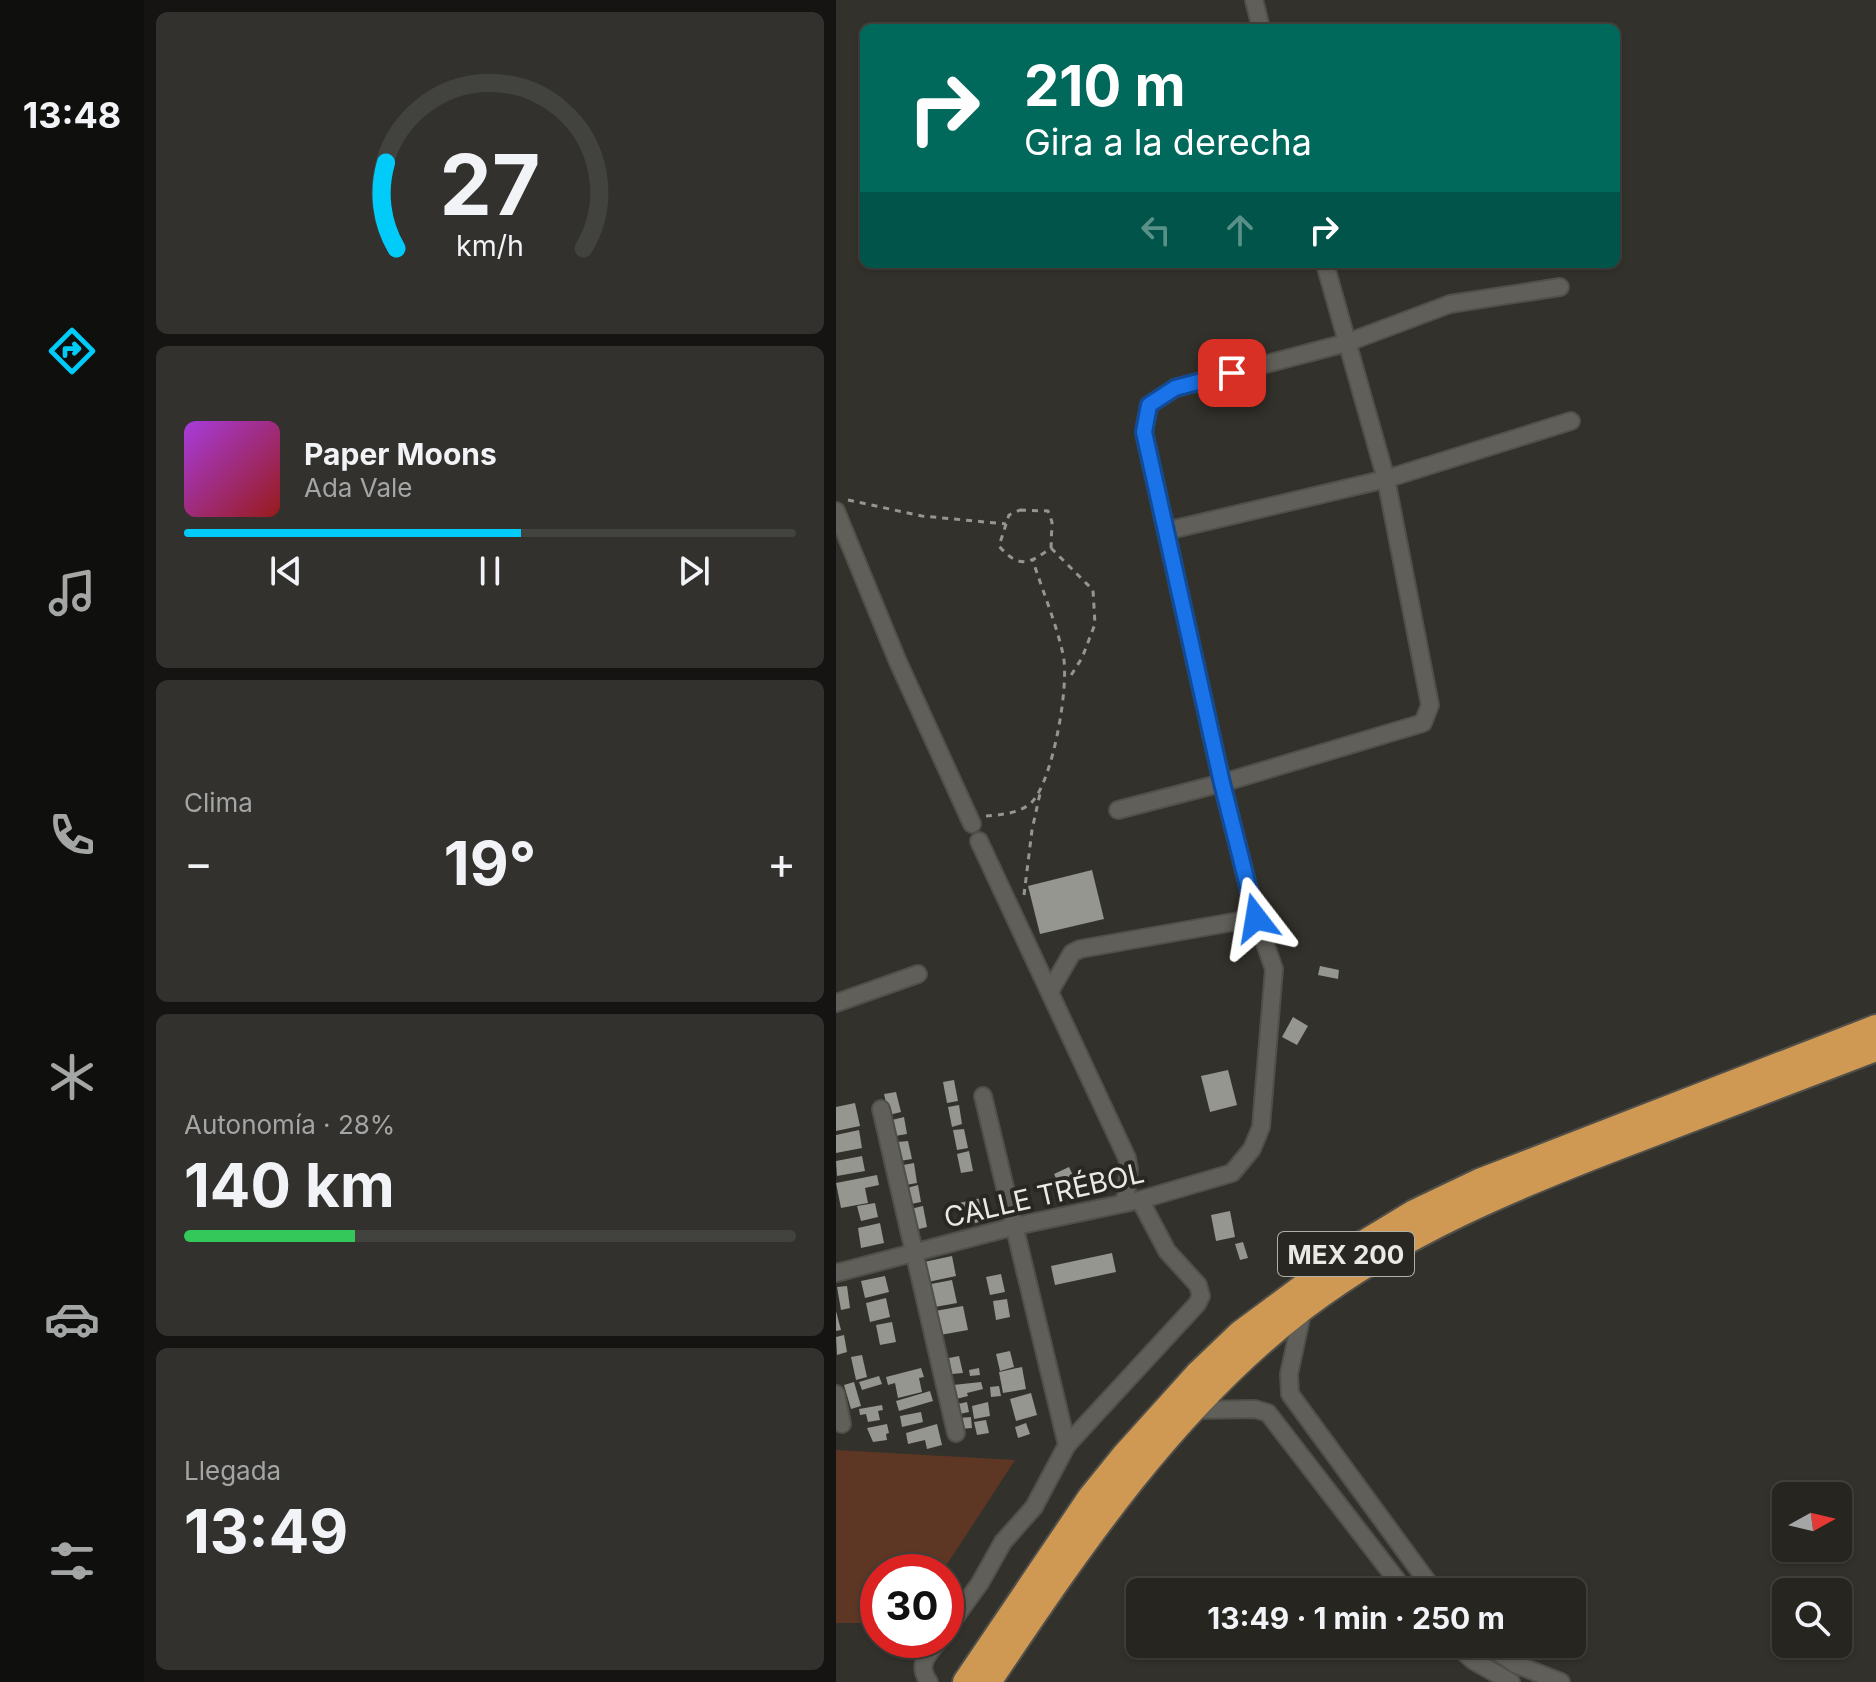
<!DOCTYPE html>
<html lang="es">
<meta charset="utf-8">
<style>
:root{--surface:#262520;--page:#32312d;--text:#f1f3f6;--muted:#a4a5a5;--line:#42423e;--accent:#00cbf9}
body{margin:0;font-family:Inter,sans-serif;background:var(--page);color:var(--text);height:100vh;display:flex;flex-direction:column;font-size:30px;white-space:nowrap}
*{box-sizing:border-box;margin:0}
p{font-size:26px;color:var(--muted)}
.icon{flex:none;width:44px;height:44px;fill:none;stroke:currentColor;stroke-width:2;stroke-linecap:round;stroke-linejoin:round}
.map{position:relative;flex:1;overflow:hidden}
.details{display:flex;flex-direction:column;gap:12px;padding:12px;background:#151412;width:692px}
.details>*{flex:none}
.guide{position:absolute;left:24px;top:24px;width:760px;height:244px;border-radius:12px;box-shadow:0 2px 6px #0004,0 0 0 2px var(--line);background:#00695c;color:#fff;overflow:hidden}
.needle{width:52px;rotate:82deg}
.controls{position:absolute;left:936px;top:1482px;display:grid;gap:16px}
.controls a{display:grid;place-items:center;width:80px;height:80px;border-radius:12px;background:var(--surface);box-shadow:0 2px 6px #0004,0 0 0 2px var(--line);font-size:40px}
.speed{position:absolute;left:24px;top:1554px;display:flex;gap:16px;font-size:40px;font-weight:700;text-align:center}
.speed>*{display:grid;place-content:center;width:104px;height:104px;border-radius:50%;background:var(--surface);box-shadow:0 2px 6px #0004,0 0 0 2px var(--line);line-height:1}
.speed .limit{border:12px solid #d22;background:#fff;color:#111}
.pin{position:absolute;display:grid;place-items:center;width:68px;height:68px;color:#fff;margin:-34px;border-radius:16px;box-shadow:0 4px 12px #0006}
.me{position:absolute;width:88px;margin:-44px;rotate:346deg;stroke-linejoin:round;filter:drop-shadow(0 0 6px #0008)}
.turn{display:flex;align-items:center;gap:28px;height:168px;padding:0 32px;font-size:36px}
.turn .icon{width:104px;height:104px;stroke-width:2.5}
.turn b{display:block;font-size:56px;line-height:68px}
.lanes{display:flex;align-items:center;height:76px;padding:0 32px;background:#0003;justify-content:center;gap:40px;direction:ltr}
.lanes .off{opacity:.35}
.big{font-size:60px;font-weight:700;line-height:1.1}
.details .card{flex:1;display:flex;flex-direction:column;justify-content:center;gap:12px;min-width:0;padding:0 28px;border-radius:12px;background:var(--page)}
.details .dial{align-items:center;gap:0}
.dial svg{height:208px;overflow:visible;fill:none;stroke:var(--line);stroke-width:7;stroke-linecap:round;text-anchor:middle}
.dial text{fill:var(--text);stroke:none}
.song{display:flex;align-items:center;gap:24px}
.cover{width:96px;height:96px;border-radius:12px;background:linear-gradient(135deg,hsl(280 70% 55%),hsl(0 70% 35%))}
.played{height:8px;border-radius:4px;background:linear-gradient(90deg,var(--accent) 55%,var(--line) 55%)}
.keys{display:flex;justify-content:space-around;direction:ltr}
.heat{display:flex;justify-content:space-between;align-items:center;font-size:44px;direction:ltr}
.charge{height:12px;border-radius:6px;background:linear-gradient(90deg,#34c759 28%,var(--line) 0)}
.trip{position:absolute;left:290px;top:1578px;width:460px;height:80px;border-radius:12px;background:var(--surface);box-shadow:0 2px 6px #0004,0 0 0 2px var(--line);font-weight:700;line-height:80px;text-align:center}
main{display:flex;flex:1;min-height:0}
.dock{display:flex;flex-direction:column;width:144px;justify-content:space-around;align-items:center;background:#0f0f0d;color:var(--muted)}
.dock .icon{width:56px;height:56px}
.dock .active{color:var(--accent)}
.dock b{font-size:36px;color:var(--text)}
.map>svg:first-child{display:block}
</style>
<main>
<nav class="dock">
<b>13:48</b>
<svg class="icon active" aria-label="directions" viewBox="0 0 24 24"><path d="M12 3l9 9-9 9-9-9zM9 14v-3h6M13 9l2 2-2 2"/></svg>
<svg class="icon" aria-label="music" viewBox="0 0 24 24"><path d="M9 18V5l10-2v13"/><circle cx="6" cy="18" r="3"/><circle cx="16" cy="16" r="3"/></svg>
<svg class="icon" aria-label="phone" viewBox="0 0 24 24"><path d="M5 4h4l2 5-3 2q2 4 5 5l2-3 5 2v4C11 20 4 13 5 4z"/></svg>
<svg class="icon" aria-label="climate" viewBox="0 0 24 24"><path d="M12 3v18M4 7l16 10M4 17L20 7"/></svg>
<svg class="icon" aria-label="car" viewBox="0 0 24 24"><path d="M5 17H2v-5l4-1 3-4h7l3 4 3 1v5h-3M9 17h6M6 11h13"/><circle cx="7" cy="17" r="2"/><circle cx="17" cy="17" r="2"/></svg>
<svg class="icon" aria-label="filters" viewBox="0 0 24 24"><path d="M4 7h16M4 17h16"/><circle cx="9" cy="7" r="2"/><circle cx="15" cy="17" r="2"/></svg>
</nav>
<section class="details">
<div class="card dial"><svg viewBox="0 0 100 80">
<path d="M14 69A42 42 0 1 1 86 69"/>
<path d="M14 69A42 42 0 0 1 10 36" stroke="#00cbf9"/>
<text x="50" y="56" font-size="32" font-weight="700">27</text>
<text x="50" y="72" font-size="11">km/h</text>
</svg></div>
<div class="card">
<div class="song"><i class="cover"></i><div><b>Paper Moons</b><p>Ada Vale</p></div></div>
<div class="played"></div>
<div class="keys"><svg class="icon" aria-label="previous" viewBox="0 0 24 24"><path d="M18 5L8 12l10 7zM5 5v14"/></svg><svg class="icon" aria-label="pause" viewBox="0 0 24 24"><path d="M8 5v14M16 5v14"/></svg><svg class="icon" aria-label="next" viewBox="0 0 24 24"><path d="M6 5l10 7-10 7zM19 5v14"/></svg></div>
</div>
<div class="card"><p>Clima</p>
<div class="heat"><a>−</a><b class="big">19°</b><a>+</a></div>
</div>
<div class="card"><p>Autonomía · 28%</p><b class="big">140 km</b><div class="charge"></div></div>
<div class="card"><p>Llegada</p><b class="big">13:49</b></div>
</section>
<div class="map">
<svg width="1040" height="1682" viewBox="0 0 1040 1682">
<rect width="100%" height="100%" fill="#33312b"/>
<!-- green -->
<polygon fill="#5d3724" points="0,1450 179,1460 106,1572 42,1572 42,1623 0,1623"/>
<!-- building -->
<g fill="#94968f">
<polygon points="256,870 268,919 204,934 192,886"/>
<polygon points="484,966 503,970 502,979 482,975"/>
<polygon points="457,1017 472,1026 461,1045 446,1037"/>
<polygon points="392,1070 401,1105 374,1112 365,1076"/>
<polygon points="118,1080 122,1101 111,1103 107,1082"/>
<polygon points="60,1092 65,1112 53,1115 48,1094"/>
<polygon points="19,1103 24,1126 0,1131 0,1107"/>
<polygon points="123,1105 126,1124 116,1127 112,1107"/>
<polygon points="68,1117 71,1134 59,1136 56,1120"/>
<polygon points="128,1129 132,1148 121,1150 117,1130"/>
<polygon points="23,1130 26,1148 0,1153 0,1135"/>
<polygon points="72,1141 76,1159 64,1161 61,1142"/>
<polygon points="133,1151 137,1171 125,1173 121,1154"/>
<polygon points="26,1156 29,1171 1,1176 0,1161"/>
<polygon points="78,1163 81,1183 70,1185 67,1165"/>
<polygon points="233,1167 242,1186 227,1193 218,1174"/>
<polygon points="41,1175 43,1185 29,1188 32,1203 5,1208 0,1183"/>
<polygon points="82,1185 85,1202 75,1204 71,1188"/>
<polygon points="145,1198 151,1220 139,1223 138,1217 127,1220 123,1203"/>
<polygon points="39,1203 42,1217 25,1221 21,1206"/>
<polygon points="87,1206 91,1227 79,1230 74,1209"/>
<polygon points="394,1211 399,1237 380,1241 375,1215"/>
<polygon points="44,1223 48,1243 25,1248 22,1228"/>
<polygon points="407,1242 412,1258 404,1260 399,1244"/>
<polygon points="276,1253 280,1272 219,1285 215,1266"/>
<polygon points="116,1256 120,1276 92,1282 88,1262"/>
<polygon points="165,1274 169,1292 154,1295 150,1277"/>
<polygon points="49,1276 53,1292 29,1298 25,1281"/>
<polygon points="116,1280 121,1303 99,1307 95,1284"/>
<polygon points="11,1286 14,1308 5,1310 1,1287"/>
<polygon points="50,1298 54,1317 34,1322 30,1303"/>
<polygon points="171,1299 174,1317 160,1320 157,1301"/>
<polygon points="127,1306 132,1330 104,1335 99,1311"/>
<polygon points="0,1311 5,1330 0,1331"/>
<polygon points="56,1322 60,1342 44,1345 40,1325"/>
<polygon points="8,1335 11,1352 1,1355 0,1337"/>
<polygon points="174,1351 178,1367 164,1371 160,1354"/>
<polygon points="26,1355 31,1377 20,1380 15,1357"/>
<polygon points="123,1356 127,1373 116,1374 113,1358"/>
<polygon points="186,1367 190,1389 167,1393 163,1372"/>
<polygon points="85,1368 88,1377 83,1378 86,1392 62,1398 59,1383 52,1385 50,1377"/>
<polygon points="143,1368 144,1375 134,1376 133,1370"/>
<polygon points="43,1376 46,1384 26,1390 23,1382"/>
<polygon points="18,1382 25,1406 15,1409 8,1385"/>
<polygon points="145,1382 147,1389 131,1393 132,1396 120,1399 117,1385"/>
<polygon points="163,1386 165,1396 155,1397 154,1387"/>
<polygon points="94,1391 97,1401 63,1411 60,1401"/>
<polygon points="195,1393 201,1415 180,1421 174,1399"/>
<polygon points="131,1402 133,1412 119,1415 117,1405"/>
<polygon points="152,1402 154,1416 138,1419 136,1406"/>
<polygon points="46,1405 47,1410 42,1411 44,1420 32,1422 30,1414 24,1415 23,1409"/>
<polygon points="85,1412 87,1422 66,1427 64,1416"/>
<polygon points="135,1417 136,1428 124,1429 123,1418"/>
<polygon points="150,1420 153,1433 141,1435 138,1422"/>
<polygon points="190,1423 194,1434 182,1438 179,1427"/>
<polygon points="51,1424 53,1433 50,1434 51,1440 37,1442 31,1428"/>
<polygon points="101,1424 106,1445 91,1449 89,1440 72,1444 70,1433"/>
</g>
<g fill="none" stroke-linecap="round" stroke-linejoin="round">
<defs>
<g id="minor">
<polyline points="418,0 425,28"/>
<polyline points="0,511 62,662 136,824"/>
<polyline points="330,531 550,479 735,421"/>
<polyline points="282,810 386,783 587,723 594,705 550,479 489,264"/>
<polyline points="143,841 291,1158 293,1169 289,1203"/>
<polyline points="214,991 236,953 244,949 420,918"/>
<polyline points="0,1003 82,974"/>
<polyline points="147,1096 231,1445"/>
<polyline points="45,1109 120,1433"/>
<polyline points="0,1273 180,1226 304,1200 396,1173 416,1149 425,1127 438,969 420,918 386,783 308,432 313,405 339,388 510,343 614,304 724,287"/>
<polyline points="467,1309 453,1374 454,1394 599,1592"/>
<polyline points="0,1394 6,1424"/>
<polyline points="359,1410 419,1409 432,1413 570,1592"/>
<polyline points="110,1630 144,1583 167,1542 198,1507 231,1445 361,1304 365,1296 362,1285 331,1251 304,1200"/>
<polyline points="619,1644 638,1661 675,1682"/>
<polyline points="650,1644 679,1664 725,1682"/>
<path d="M 93,1682 C 80,1664 92,1655 103,1640"/>
</g>
<g id="highway">
<polyline points="129,1682 254,1497 288,1455 361,1374 404,1333 517,1249 578,1212 643,1181 1040,1027"/>
<path d="M 153,1682 C 244,1547 337,1408 468,1308 C 568,1232 686,1184 802,1140 C 882,1109 961,1079 1040,1049"/>
</g>
</defs>
<!-- minor casing -->
<use href="#minor" stroke="#504f4a" stroke-width="20"/>
<!-- highway casing -->
<use href="#highway" stroke="#504f4a" stroke-width="28"/>
<!-- path -->
<g stroke="#969590" stroke-width="3" stroke-dasharray="6 6" stroke-linecap="butt">
<polyline points="12,500 86,516 170,524"/>
<path d="M 184,510 L 212,511 L 216,522 L 215,548 C 193,564 183,569 163,546 L 173,515 Z"/>
<polyline points="215,548 257,590 259,624 246,658 232,680"/>
<path d="M 150,816 C 165,815 185,813 196,802 C 217,780 234,684 227,654 C 220,623 207,592 197,561"/>
<polyline points="188,895 196,830 205,789"/>
</g>
<!-- minor -->
<use href="#minor" stroke="#615f59" stroke-width="16"/>
<!-- highway -->
<use href="#highway" stroke="#cf9853" stroke-width="24"/>
</g>
<g fill="none" stroke-linecap="round" stroke-linejoin="round">
<defs>
<polyline id="route" points="396,373 339,388 313,405 308,432 386,783 420,918"/>
</defs>
<!-- route casing -->
<use href="#route" stroke="#114b97" stroke-width="20"/>
<!-- route -->
<use href="#route" stroke="#1a73e8" stroke-width="14"/>
</g>
<g text-anchor="middle" dominant-baseline="central" stroke-width="8" stroke-linejoin="round" paint-order="stroke">
<!-- shield labels -->
<rect fill="#292721" stroke="#b0afaa" stroke-width="2" x="442" y="1232" width="136" height="44" rx="6"/>
<g font-size="26" font-weight="bold" fill="#eae9e5">
<text x="510" y="1254">MEX 200</text>
</g>
<!-- street labels -->
<g font-size="28" fill="#eae9e5" stroke="#292721">
<text transform="translate(208 1195) rotate(-13)">CALLE TRÉBOL</text>
</g>
</g>
</svg>
<div class="controls">
<a><svg class="needle" viewBox="-14 -14 28 28"><path d="M0-13l5 13h-10z" fill="#e53935"/><path d="M0 13l5-13h-10z" fill="#a4a5a5"/></svg></a>
<a><svg class="icon" aria-label="search" viewBox="0 0 24 24"><circle cx="10" cy="10" r="6"/><path d="M15 15l6 6"/></svg></a>
</div>
<div class="speed"><div class="limit">30</div></div>
<div class="pin" style="left:396px;top:373px;background:#d93025"><svg class="icon" aria-label="arrive" viewBox="0 0 24 24"><path d="M6 21V4h12l-3 4 3 4H6"/></svg></div>
<svg class="me" style="left:420px;top:918px" viewBox="-20 -20 40 40"><path d="M0-17L14 15 0 8-14 15z" fill="#1a73e8" stroke="#fff" stroke-width="4"/></svg>
<div class="trip">13:49 · 1 min · 250 m</div>
<div class="guide">
<div class="turn"><svg class="icon" aria-label="right" viewBox="0 0 24 24"><path d="M7 20v-9h11M14 6l5 5-5 5"/></svg><div><b>210 m</b>Gira a la derecha</div></div>
<div class="lanes"><svg class="icon off" aria-label="left" viewBox="0 0 24 24"><path d="M17 20v-9H6M10 6l-5 5 5 5"/></svg><svg class="icon off" aria-label="ahead" viewBox="0 0 24 24"><path d="M12 20V5M6 11l6-6 6 6"/></svg><svg class="icon" aria-label="right" viewBox="0 0 24 24"><path d="M7 20v-9h11M14 6l5 5-5 5"/></svg></div>
</div>
</div>
</main>
